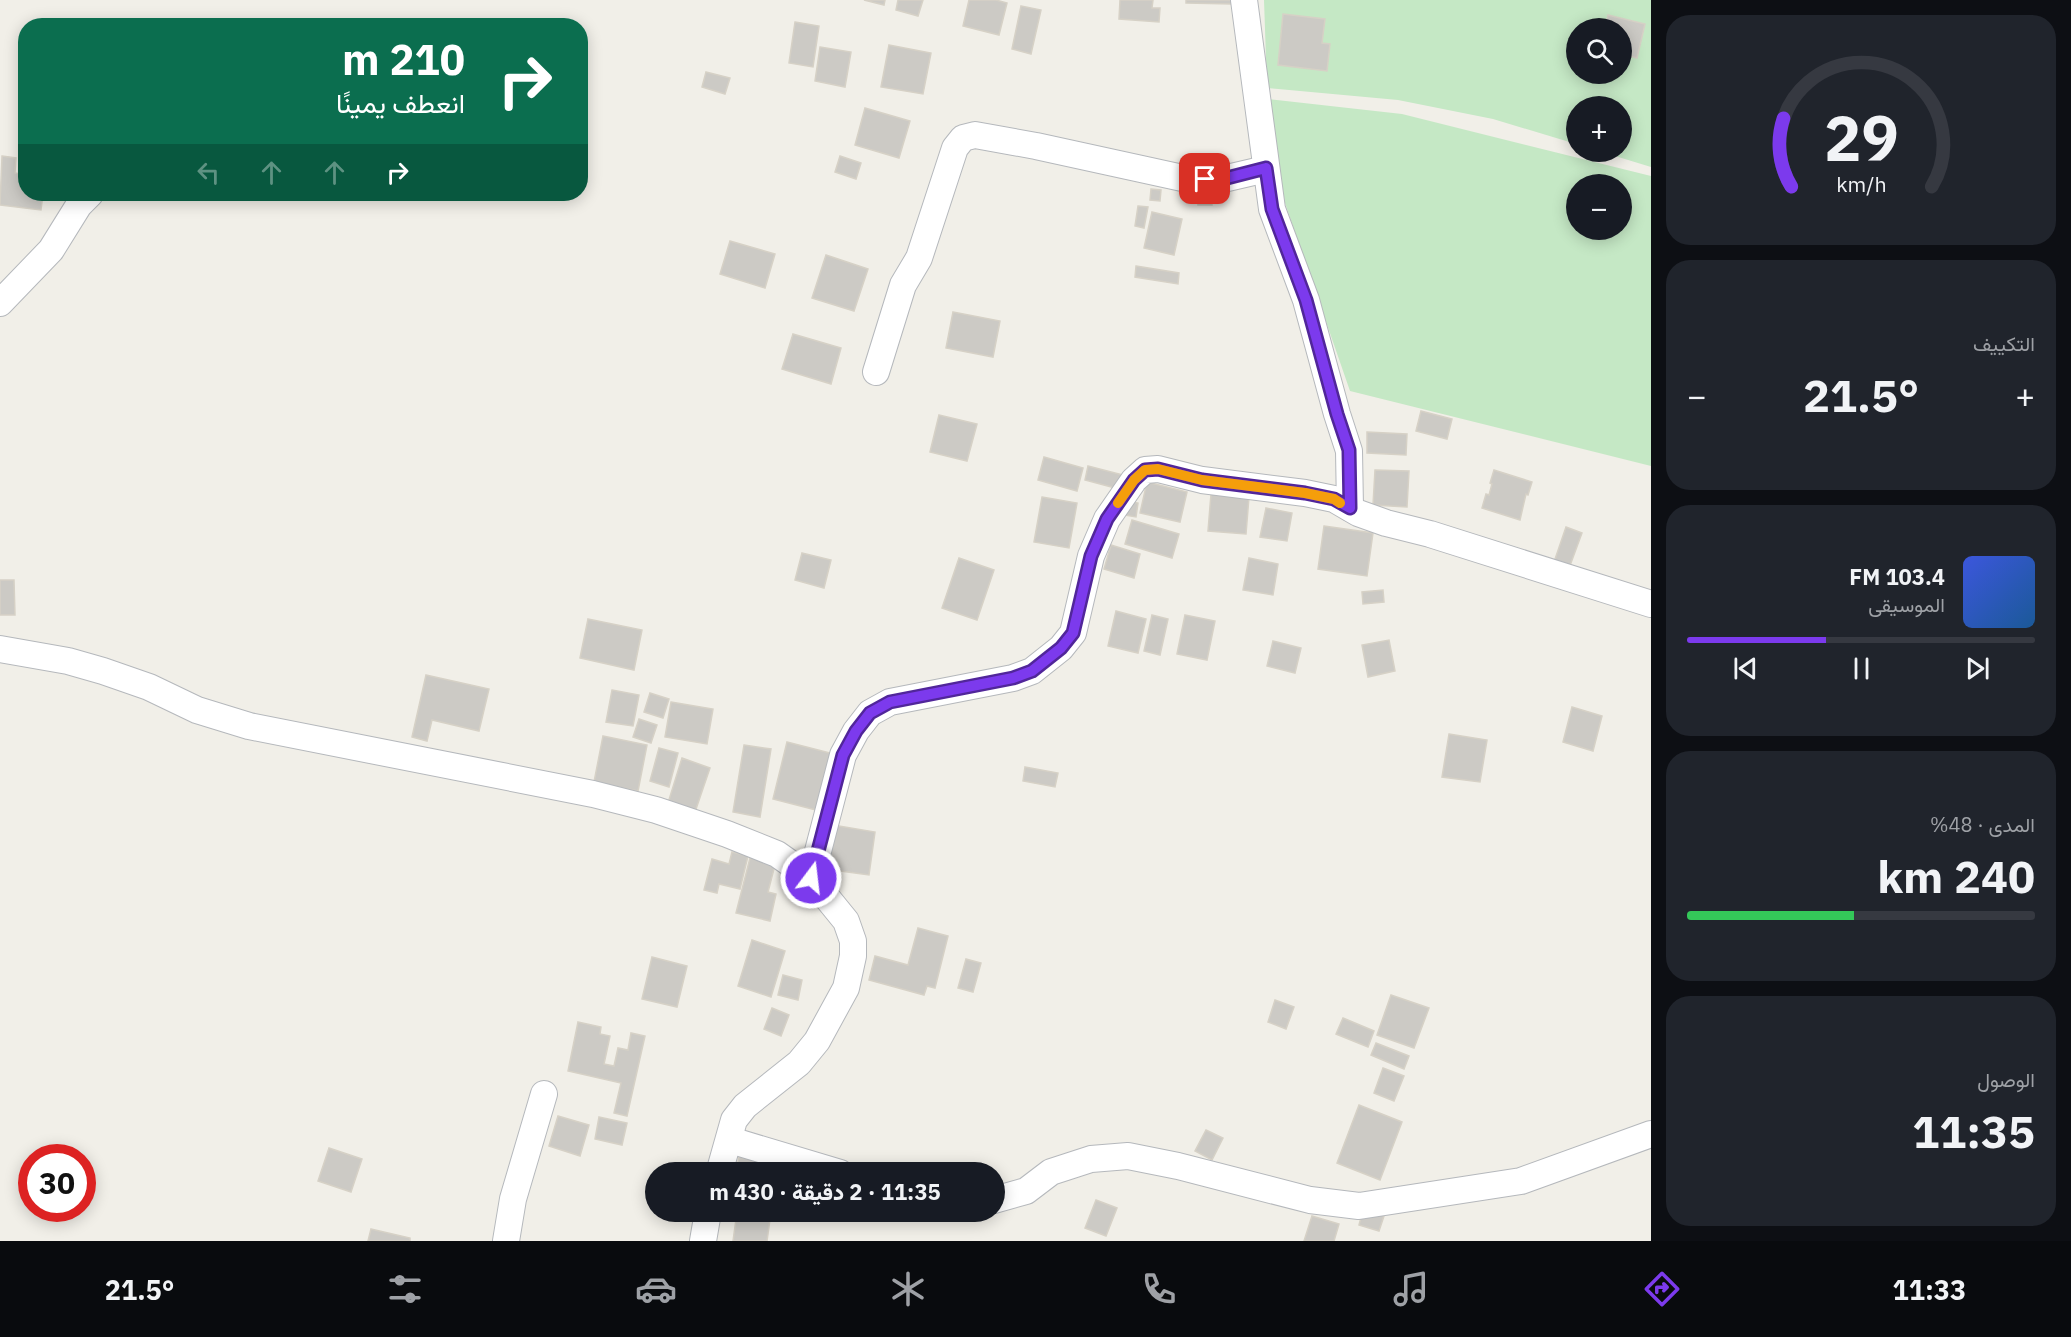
<!DOCTYPE html>
<html lang="ar">
<meta charset="utf-8">
<style>
:root{--surface:#171b24;--page:#20242c;--text:#f1f3f6;--muted:#9ea1a6;--line:#363941;--accent:#7c3aed}
body{margin:0;font-family:"IBM Plex Sans",Vazirmatn,sans-serif;background:var(--page);color:var(--text);direction:rtl;height:100vh;display:flex;flex-direction:column;font-size:22px;white-space:nowrap}
*{box-sizing:border-box;margin:0}
p{font-size:20px;color:var(--muted)}
.icon{flex:none;width:33px;height:33px;fill:none;stroke:currentColor;stroke-width:2;stroke-linecap:round;stroke-linejoin:round}
.map{position:relative;flex:1;overflow:hidden;direction:ltr}
.panel{display:flex;flex-direction:column;gap:15px;padding:15px;background:#0d0f14;width:420px}
.panel>*{flex:none}
.hud{position:absolute;left:18px;top:18px;width:570px;height:183px;border-radius:24px;box-shadow:0 3px 15px #0003;direction:rtl;background:#0b6e4f;color:#fff;overflow:hidden}
.buttons{position:absolute;left:1566px;top:18px;display:grid;gap:12px}
.buttons a{display:grid;place-items:center;width:66px;height:66px;border-radius:50%;background:var(--surface);box-shadow:0 3px 15px #0003;font-size:30px}
.speed{position:absolute;left:18px;top:1144px;display:flex;gap:12px;font-size:30px;font-weight:700;text-align:center}
.speed>*{display:grid;place-content:center;width:78px;height:78px;border-radius:50%;background:var(--surface);box-shadow:0 3px 15px #0003;line-height:1}
.speed .limit{border:9px solid #d22;background:#fff;color:#111}
.pin{position:absolute;display:grid;place-items:center;width:51px;height:51px;color:#fff;margin:-26px;border-radius:12px;box-shadow:0 3px 9px #0006}
.me{position:absolute;width:66px;margin:-33px;rotate:15deg;stroke-linejoin:round;filter:drop-shadow(0 0 4px #0008)}
.turn{display:flex;align-items:center;gap:21px;height:126px;padding:0 24px;font-size:27px}
.turn .icon{width:78px;height:78px;stroke-width:2.5}
.turn b{display:block;font-size:42px;line-height:51px}
.lanes{display:flex;align-items:center;height:57px;padding:0 24px;background:#0003;justify-content:center;gap:30px;direction:ltr}
.lanes .off{opacity:.35}
.big{font-size:45px;font-weight:800;line-height:1.1}
.panel .card{flex:1;display:flex;flex-direction:column;justify-content:center;gap:9px;min-width:0;padding:0 21px;border-radius:24px;background:var(--page)}
.panel .dial{align-items:center;gap:0}
.dial svg{height:156px;overflow:visible;fill:none;stroke:var(--line);stroke-width:7;stroke-linecap:round;text-anchor:middle}
.dial text{fill:var(--text);stroke:none}
.song{display:flex;align-items:center;gap:18px}
.cover{width:72px;height:72px;border-radius:9px;background:linear-gradient(135deg,hsl(230 70% 55%),hsl(210 70% 35%))}
.played{height:6px;border-radius:3px;background:linear-gradient(90deg,var(--accent) 40%,var(--line) 40%)}
.keys{display:flex;justify-content:space-around;direction:ltr}
.heat{display:flex;justify-content:space-between;align-items:center;font-size:33px;direction:ltr}
.charge{height:9px;border-radius:4px;background:linear-gradient(90deg,#34c759 48%,var(--line) 0)}
.trip{position:absolute;left:645px;top:1162px;width:360px;height:60px;border-radius:30px;background:var(--surface);box-shadow:0 3px 15px #0003;font-weight:800;line-height:60px;text-align:center;direction:rtl}
.dock{display:flex;height:96px;justify-content:space-around;align-items:center;background:#090b0e;color:var(--muted)}
.dock .icon{width:42px;height:42px}
.dock .active{color:var(--accent)}
.dock b{font-size:27px;color:var(--text)}
main{display:flex;flex:1;min-height:0}
.map>svg:first-child{display:block}
</style>
<main>
<section class="panel">
<div class="card dial"><svg viewBox="0 0 100 80">
<path d="M14 69A42 42 0 1 1 86 69"/>
<path d="M14 69A42 42 0 0 1 10 34" stroke="#7c3aed"/>
<text x="50" y="56" font-size="32" font-weight="700">29</text>
<text x="50" y="72" font-size="11">km/h</text>
</svg></div>
<div class="card"><p>التكييف</p>
<div class="heat"><a>−</a><b class="big">21.5°</b><a>+</a></div>
</div>
<div class="card">
<div class="song"><i class="cover"></i><div><b>103.4 FM</b><p>الموسيقى</p></div></div>
<div class="played"></div>
<div class="keys"><svg class="icon" aria-label="previous" viewBox="0 0 24 24"><path d="M18 5L8 12l10 7zM5 5v14"/></svg><svg class="icon" aria-label="pause" viewBox="0 0 24 24"><path d="M8 5v14M16 5v14"/></svg><svg class="icon" aria-label="next" viewBox="0 0 24 24"><path d="M6 5l10 7-10 7zM19 5v14"/></svg></div>
</div>
<div class="card"><p>المدى · 48%</p><b class="big">240 km</b><div class="charge"></div></div>
<div class="card"><p>الوصول</p><b class="big">11:35</b></div>
</section>
<div class="map">
<svg width="1651" height="1241" viewBox="0 0 1651 1241">
<rect width="100%" height="100%" fill="#f1efe8"/>
<!-- green -->
<g fill="#c5e8c5" fill-rule="evenodd">
<path d="M 1264,0 L 1651,0 L 1651,167 L 1602,152 L 1622,152 L 1622,106 L 1576,106 L 1576,144 L 1493,119 L 1398,100 L 1267,88 ZM 1576,28 L 1622,28 L 1622,74 L 1576,74 Z"/>
<path d="M 1268,99 L 1402,114 L 1651,176 L 1651,466 L 1350,391 L 1285,203 ZM 1576,184 L 1622,184 L 1622,230 L 1576,230 Z"/>
</g>
<!-- building -->
<g fill="#cccac5" stroke="#d6d1c6" stroke-width="1.5">
<polygon points="864,0 885,0 884,5"/>
<polygon points="898,0 923,0 918,16 896,10"/>
<polygon points="969,0 996,0 1007,3 999,35 963,26"/>
<polygon points="1120,0 1153,0 1152,8 1160,8 1159,22 1119,19"/>
<polygon points="1186,0 1232,0 1232,4 1186,3"/>
<polygon points="1021,6 1041,10 1031,54 1012,49"/>
<polygon points="1283,14 1325,19 1322,43 1330,44 1327,71 1278,65"/>
<polygon points="1608,15 1645,24 1637,58 1622,54 1622,28 1605,28"/>
<polygon points="795,22 819,26 813,67 789,63"/>
<polygon points="889,45 931,53 923,94 881,87"/>
<polygon points="820,47 851,52 845,87 815,81"/>
<polygon points="706,72 730,78 725,94 702,87"/>
<polygon points="865,108 910,121 899,158 855,145"/>
<polygon points="2,156 16,158 15,173 26,175 26,194 43,194 41,210 0,205"/>
<polygon points="840,156 861,163 856,179 835,172"/>
<polygon points="1197,188 1211,188 1212,205 1198,205"/>
<polygon points="1151,189 1161,190 1160,201 1150,200"/>
<polygon points="1138,206 1148,207 1144,228 1135,226"/>
<polygon points="1152,212 1182,219 1174,255 1144,248"/>
<polygon points="730,241 775,254 765,288 720,274"/>
<polygon points="826,255 868,269 854,311 812,298"/>
<polygon points="1136,266 1179,273 1178,284 1135,277"/>
<polygon points="953,312 1000,321 993,357 946,348"/>
<polygon points="793,334 841,348 831,384 782,369"/>
<polygon points="1421,411 1452,419 1447,439 1416,431"/>
<polygon points="939,415 977,424 967,461 930,452"/>
<polygon points="1367,432 1407,434 1406,455 1367,453"/>
<polygon points="1044,457 1083,468 1077,491 1038,480"/>
<polygon points="1088,466 1123,475 1119,489 1085,480"/>
<polygon points="1375,470 1409,471 1407,507 1373,505"/>
<polygon points="1494,470 1532,482 1528,495 1526,494 1520,520 1482,508 1486,494 1489,495 1492,484 1490,483"/>
<polygon points="1147,482 1187,492 1180,522 1140,513"/>
<polygon points="1211,494 1249,497 1246,534 1208,531"/>
<polygon points="1042,497 1077,503 1069,548 1034,542"/>
<polygon points="1127,501 1138,503 1136,517 1124,515"/>
<polygon points="1266,508 1292,513 1287,541 1260,537"/>
<polygon points="1132,520 1179,534 1172,558 1125,544"/>
<polygon points="1324,526 1373,533 1367,576 1318,569"/>
<polygon points="1566,527 1582,533 1568,571 1553,565"/>
<polygon points="1111,545 1140,554 1134,578 1104,569"/>
<polygon points="802,553 831,560 824,588 795,580"/>
<polygon points="959,558 994,570 977,620 942,608"/>
<polygon points="1249,558 1278,564 1273,595 1243,590"/>
<polygon points="0,580 14,580 15,615 0,615"/>
<polygon points="1383,590 1384,602 1363,604 1362,592"/>
<polygon points="1116,611 1146,619 1138,653 1108,646"/>
<polygon points="1152,615 1168,619 1160,655 1144,651"/>
<polygon points="1185,615 1215,621 1207,660 1177,654"/>
<polygon points="588,619 642,630 634,670 580,658"/>
<polygon points="1389,640 1395,671 1368,677 1362,645"/>
<polygon points="1273,641 1301,648 1295,673 1267,666"/>
<polygon points="426,675 489,689 479,731 432,720 427,741 412,737"/>
<polygon points="612,690 639,695 633,726 606,722"/>
<polygon points="650,693 669,699 663,718 644,712"/>
<polygon points="671,702 713,709 707,744 665,737"/>
<polygon points="1572,707 1602,716 1593,751 1563,742"/>
<polygon points="639,719 657,725 651,743 633,737"/>
<polygon points="1449,734 1487,740 1480,782 1442,777"/>
<polygon points="603,736 647,745 638,791 594,782"/>
<polygon points="787,742 834,754 820,811 773,799"/>
<polygon points="744,745 771,749 760,817 733,812"/>
<polygon points="659,748 678,753 669,787 650,781"/>
<polygon points="682,758 710,768 695,812 668,803"/>
<polygon points="1025,767 1058,773 1055,787 1023,781"/>
<polygon points="833,825 875,832 869,875 826,869"/>
<polygon points="732,852 748,856 740,889 719,884 717,893 704,890 712,859 729,864"/>
<polygon points="750,858 775,865 768,892 776,894 770,921 736,913"/>
<polygon points="918,928 948,936 935,988 927,986 924,995 869,980 875,956 908,965"/>
<polygon points="752,940 785,951 771,997 738,986"/>
<polygon points="652,957 687,966 677,1007 642,999"/>
<polygon points="966,959 981,963 973,992 958,988"/>
<polygon points="783,975 802,980 798,1000 778,995"/>
<polygon points="1391,995 1429,1008 1414,1048 1377,1035"/>
<polygon points="1275,1000 1294,1007 1286,1029 1268,1022"/>
<polygon points="772,1008 789,1015 781,1036 764,1029"/>
<polygon points="1343,1018 1374,1031 1368,1047 1336,1034"/>
<polygon points="578,1022 601,1027 600,1034 610,1036 604,1064 614,1066 618,1048 628,1050 631,1033 645,1036 627,1116 614,1113 621,1083 568,1071"/>
<polygon points="1376,1043 1409,1056 1404,1069 1371,1055"/>
<polygon points="1383,1068 1404,1076 1394,1101 1374,1093"/>
<polygon points="1359,1105 1402,1122 1380,1180 1337,1163"/>
<polygon points="558,1116 589,1125 580,1156 549,1146"/>
<polygon points="599,1117 627,1123 622,1145 595,1139"/>
<polygon points="1206,1130 1223,1138 1212,1160 1195,1151"/>
<polygon points="329,1148 362,1159 351,1192 318,1181"/>
<polygon points="739,1157 802,1169 801,1173 736,1173"/>
<polygon points="1096,1200 1117,1208 1106,1236 1085,1228"/>
<polygon points="1363,1210 1384,1216 1379,1231 1359,1225"/>
<polygon points="737,1212 771,1212 767,1241 733,1241"/>
<polygon points="1312,1216 1339,1224 1334,1241 1304,1241"/>
<polygon points="371,1229 410,1238 410,1241 368,1241"/>
</g>
<g fill="none" stroke-linecap="round" stroke-linejoin="round">
<defs>
<g id="minor">
<polyline points="1244,0 1272,209 1306,300 1337,414 1349,451 1350,508"/>
<polyline points="0,303 51,250 79,205 90,194"/>
<polyline points="876,372 903,285 919,258 955,148 963,138 975,135 1036,146 1187,179 1223,179 1266,169"/>
<polyline points="0,649 68,661 103,671 149,687 197,710 249,726 593,794 656,810 727,834 777,854 811,878 846,921 853,941 853,956 846,988 817,1041 799,1063 745,1106 734,1120 719,1173"/>
<polyline points="811,878 843,755 856,731 870,713 890,702 1013,678 1032,671 1061,648 1073,633 1091,556 1107,519 1134,480 1145,470 1158,469 1202,480 1305,493 1334,499 1358,513 1386,523 1430,534 1651,604"/>
<polyline points="730,1140 840,1173"/>
<polyline points="994,1200 1026,1191 1051,1172 1091,1159 1128,1156 1178,1166 1310,1200 1359,1206 1521,1181 1651,1134"/>
<polyline points="506,1241 513,1199 544,1094"/>
<polyline points="703,1241 708,1212"/>
</g>
</defs>
<!-- minor casing -->
<use href="#minor" stroke="#b5b8bc" stroke-width="28"/>
<!-- minor -->
<use href="#minor" stroke="#fff" stroke-width="26"/>
</g>
<g fill="none" stroke-linecap="round" stroke-linejoin="round">
<defs>
<polyline id="route" points="811,878 843,755 856,731 870,713 890,702 1013,678 1032,671 1061,648 1073,633 1091,556 1107,519 1134,480 1145,470 1158,469 1202,480 1305,493 1334,499 1350,508 1349,450 1337,414 1306,300 1272,209 1266,168 1223,179 1205,179"/>
</defs>
<!-- route casing -->
<use href="#route" stroke="#51269a" stroke-width="15"/>
<!-- route -->
<use href="#route" stroke="#7c3aed" stroke-width="10"/>
<!-- slow -->
<polyline stroke="#f59e0b" stroke-width="10" points="1118,503 1134,480 1145,470 1158,469 1202,480 1305,493 1334,499 1340,503"/>
</g>
</svg>
<div class="buttons">
<a><svg class="icon" aria-label="search" viewBox="0 0 24 24"><circle cx="10" cy="10" r="6"/><path d="M15 15l6 6"/></svg></a>
<a>+</a>
<a>−</a>
</div>
<div class="speed"><div class="limit">30</div></div>
<div class="pin" style="left:1205px;top:179px;background:#d93025"><svg class="icon" aria-label="arrive" viewBox="0 0 24 24"><path d="M6 21V4h12l-3 4 3 4H6"/></svg></div>
<svg class="me" style="left:811px;top:878px" viewBox="-20 -20 40 40"><circle r="17" fill="#7c3aed" stroke="#fff" stroke-width="3"/><path d="M0-11L8 9 0 5-8 9z" fill="#fff"/></svg>
<div class="trip">11:35 · 2 دقيقة · 430 m</div>
<div class="hud">
<div class="turn"><svg class="icon" aria-label="right" viewBox="0 0 24 24"><path d="M7 20v-9h11M14 6l5 5-5 5"/></svg><div><b>210 m</b>انعطف يمينًا</div></div>
<div class="lanes"><svg class="icon off" aria-label="left" viewBox="0 0 24 24"><path d="M17 20v-9H6M10 6l-5 5 5 5"/></svg><svg class="icon off" aria-label="ahead" viewBox="0 0 24 24"><path d="M12 20V5M6 11l6-6 6 6"/></svg><svg class="icon off" aria-label="ahead" viewBox="0 0 24 24"><path d="M12 20V5M6 11l6-6 6 6"/></svg><svg class="icon" aria-label="right" viewBox="0 0 24 24"><path d="M7 20v-9h11M14 6l5 5-5 5"/></svg></div>
</div>
</div>
</main>
<nav class="dock">
<b>11:33</b>
<svg class="icon active" aria-label="directions" viewBox="0 0 24 24"><path d="M12 3l9 9-9 9-9-9zM9 14v-3h6M13 9l2 2-2 2"/></svg>
<svg class="icon" aria-label="music" viewBox="0 0 24 24"><path d="M9 18V5l10-2v13"/><circle cx="6" cy="18" r="3"/><circle cx="16" cy="16" r="3"/></svg>
<svg class="icon" aria-label="phone" viewBox="0 0 24 24"><path d="M5 4h4l2 5-3 2q2 4 5 5l2-3 5 2v4C11 20 4 13 5 4z"/></svg>
<svg class="icon" aria-label="climate" viewBox="0 0 24 24"><path d="M12 3v18M4 7l16 10M4 17L20 7"/></svg>
<svg class="icon" aria-label="car" viewBox="0 0 24 24"><path d="M5 17H2v-5l4-1 3-4h7l3 4 3 1v5h-3M9 17h6M6 11h13"/><circle cx="7" cy="17" r="2"/><circle cx="17" cy="17" r="2"/></svg>
<svg class="icon" aria-label="filters" viewBox="0 0 24 24"><path d="M4 7h16M4 17h16"/><circle cx="9" cy="7" r="2"/><circle cx="15" cy="17" r="2"/></svg>
<b>21.5°</b>
</nav>
